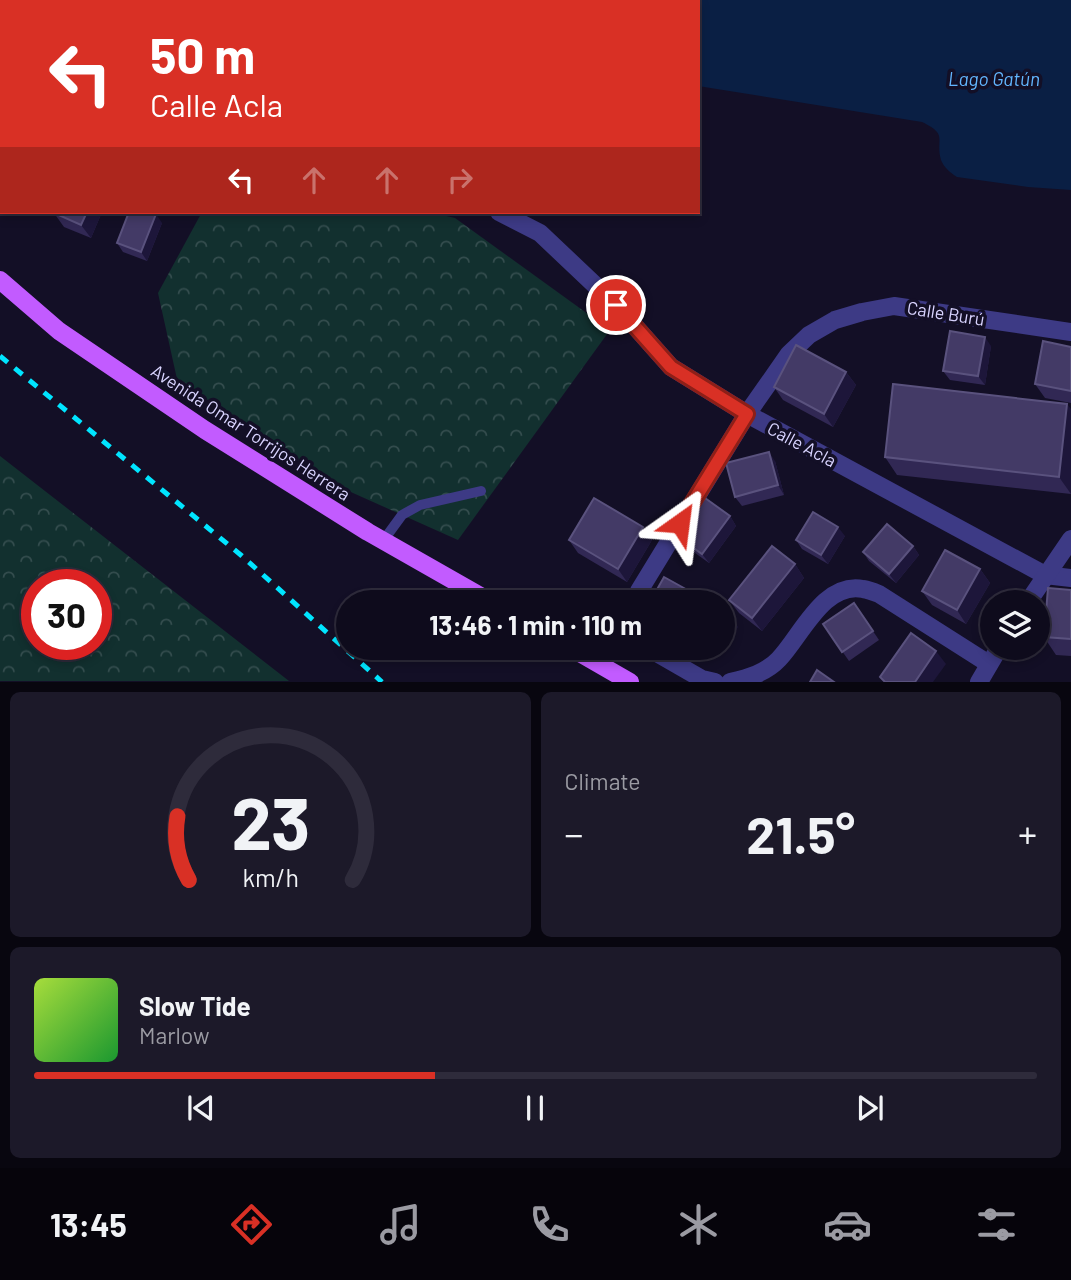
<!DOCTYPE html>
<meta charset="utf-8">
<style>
:root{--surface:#0e0b1c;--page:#1c1929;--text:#f1f3f6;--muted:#9b9ba3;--line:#2e2b3b;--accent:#d93025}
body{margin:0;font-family:Barlow,sans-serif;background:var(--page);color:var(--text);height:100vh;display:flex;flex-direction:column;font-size:26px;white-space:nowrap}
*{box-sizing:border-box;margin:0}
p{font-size:23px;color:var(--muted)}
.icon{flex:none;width:38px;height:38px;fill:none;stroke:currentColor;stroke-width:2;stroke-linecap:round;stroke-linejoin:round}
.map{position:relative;height:682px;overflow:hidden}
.sheet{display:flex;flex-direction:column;gap:10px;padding:10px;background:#08060f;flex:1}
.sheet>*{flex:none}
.hud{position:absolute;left:0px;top:0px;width:700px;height:214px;box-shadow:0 4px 10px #0003,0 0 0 2px var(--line);background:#d93025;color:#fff;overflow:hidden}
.tools{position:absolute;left:980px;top:590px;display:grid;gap:14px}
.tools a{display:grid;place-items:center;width:70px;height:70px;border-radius:50%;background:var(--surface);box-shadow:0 4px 10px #0003,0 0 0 2px var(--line);font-size:35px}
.speed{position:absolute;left:21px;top:569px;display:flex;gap:14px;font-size:35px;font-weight:700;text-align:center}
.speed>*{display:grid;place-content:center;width:91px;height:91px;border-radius:50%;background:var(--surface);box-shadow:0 4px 10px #0003,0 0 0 2px var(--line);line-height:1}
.speed .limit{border:10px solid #d22;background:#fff;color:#111}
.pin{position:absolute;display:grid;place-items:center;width:60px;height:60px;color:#fff;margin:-30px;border:4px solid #fff;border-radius:50%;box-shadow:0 2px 7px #0007}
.me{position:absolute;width:77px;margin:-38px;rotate:31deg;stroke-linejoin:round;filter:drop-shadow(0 0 5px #0008)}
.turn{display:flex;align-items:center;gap:24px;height:147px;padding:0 35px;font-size:32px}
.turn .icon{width:91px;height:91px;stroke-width:2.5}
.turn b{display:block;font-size:49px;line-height:60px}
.lanes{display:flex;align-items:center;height:66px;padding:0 35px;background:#0003;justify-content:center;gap:35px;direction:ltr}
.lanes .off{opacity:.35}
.big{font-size:52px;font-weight:700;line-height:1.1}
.sheet .widget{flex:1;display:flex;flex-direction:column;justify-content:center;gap:10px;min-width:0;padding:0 24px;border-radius:10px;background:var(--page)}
.sheet .dial{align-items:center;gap:0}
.dial svg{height:182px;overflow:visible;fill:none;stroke:var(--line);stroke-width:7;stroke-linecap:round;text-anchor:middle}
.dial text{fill:var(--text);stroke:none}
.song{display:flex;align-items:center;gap:21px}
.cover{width:84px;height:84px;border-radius:10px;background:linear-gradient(135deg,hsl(80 70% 55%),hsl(130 70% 35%))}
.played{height:7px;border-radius:4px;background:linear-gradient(90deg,var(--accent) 40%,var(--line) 40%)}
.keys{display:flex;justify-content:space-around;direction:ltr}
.heat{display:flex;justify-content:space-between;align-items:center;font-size:38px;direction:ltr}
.sheet .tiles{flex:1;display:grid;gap:10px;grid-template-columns:1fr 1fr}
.widget:last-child{grid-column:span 2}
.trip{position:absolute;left:336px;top:590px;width:399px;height:70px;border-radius:35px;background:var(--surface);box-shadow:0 4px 10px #0003,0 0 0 2px var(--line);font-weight:700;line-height:70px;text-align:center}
.tab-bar{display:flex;height:112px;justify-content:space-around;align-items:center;background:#06040b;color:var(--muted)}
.tab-bar .icon{width:49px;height:49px}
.tab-bar .active{color:var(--accent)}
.tab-bar b{font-size:32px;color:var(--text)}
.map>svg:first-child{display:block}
</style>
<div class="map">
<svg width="1071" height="682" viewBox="0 0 1071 682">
<defs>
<pattern id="forest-crowns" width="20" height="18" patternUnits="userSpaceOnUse" patternTransform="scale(1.75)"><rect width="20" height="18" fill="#12302f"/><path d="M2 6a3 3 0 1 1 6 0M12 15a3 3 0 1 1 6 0" fill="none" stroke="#344d4e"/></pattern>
</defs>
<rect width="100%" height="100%" fill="#130f26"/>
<!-- forest -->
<g fill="url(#forest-crowns)" fill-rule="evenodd">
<polygon points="202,212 429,212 455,218 610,330 458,540 324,480 177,379 158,293"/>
<path d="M 0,456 L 289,681 L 0,681 ZM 37,584 L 96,584 L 96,644 L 37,644 Z"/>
</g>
<!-- water -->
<path fill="#0a1f44" d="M 357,0 L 1071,0 L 1071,190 L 1028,187 L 957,177 C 951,173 944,168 941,160 C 935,138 949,135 922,122 L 698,86 L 698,2 L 359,2 Z"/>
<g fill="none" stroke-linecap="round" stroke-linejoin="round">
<!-- service -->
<g stroke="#3d3a85" stroke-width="10">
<polyline points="0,24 2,25"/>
<polyline points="383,541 402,515 420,505 481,491"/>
</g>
<!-- minor -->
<g stroke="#3d3a85" stroke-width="18">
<polyline points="0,65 2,65"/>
<polyline points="499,212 540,233 616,305 671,367 747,414 1045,575 1071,578"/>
<polyline points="636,602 639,591 747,414 789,354 809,335 835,320 862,312 894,306 1071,332"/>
<polyline points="1028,602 1071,539"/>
<polyline points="648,648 702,679 715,682"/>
<path d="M 730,682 C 748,678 766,673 779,659 C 801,636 824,581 863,589 C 869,590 874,592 879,594 L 989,664"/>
<polyline points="979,682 999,648"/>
</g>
<!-- primary -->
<g stroke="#c25bff" stroke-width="18">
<polyline points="0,280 59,331 205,430 368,532 491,602"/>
<polyline points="571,648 630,682"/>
</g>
<!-- rail -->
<polyline stroke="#00e5ff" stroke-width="5" stroke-dasharray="10 9" stroke-linecap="butt" points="0,356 242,556 382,682"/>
</g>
<!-- wall -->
<g fill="#312854">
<polygon points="0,99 2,99 2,175 0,174"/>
<polygon points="102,212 91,238 64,227 54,213"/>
<polygon points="162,223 147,261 123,252 117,243"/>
<polygon points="991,346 985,385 950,380 943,371"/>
<polygon points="1071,347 1071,403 1045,398 1035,384"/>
<polygon points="846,372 856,385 833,427 783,400 774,387"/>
<polygon points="1067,404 1071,494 897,475 885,457"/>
<polygon points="775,461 784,495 742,506 735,497"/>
<polygon points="730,516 736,526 709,563 684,545 677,536"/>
<polygon points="845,536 828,564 802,549 796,540"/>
<polygon points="569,540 652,540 627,582 578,553"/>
<polygon points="913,546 919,555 896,583 869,561 863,552"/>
<polygon points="795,564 804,578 762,631 739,613 729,600"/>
<polygon points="980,569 990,583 966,624 932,605 922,591"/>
<polygon points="1071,590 1071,656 1056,655 1044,637"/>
<polygon points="854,603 879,640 849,661 823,624"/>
</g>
<!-- shaded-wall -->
<g fill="#1d163a">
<polygon points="87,212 102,212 91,238 81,225"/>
<polygon points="156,214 162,223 147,261 141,252"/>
<polygon points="985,337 991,346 985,385 978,376"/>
<polygon points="846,372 856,385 833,427 824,414"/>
<polygon points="1067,404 1071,409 1071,494 1059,477"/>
<polygon points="769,452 775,461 784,495 778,485"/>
<polygon points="730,516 736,526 709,563 702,554"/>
<polygon points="643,527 652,540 627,582 618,569"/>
<polygon points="838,527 845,536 828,564 821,555"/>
<polygon points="913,546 919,555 896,583 889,574"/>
<polygon points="795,564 804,578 762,631 752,618"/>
<polygon points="980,569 990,583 966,624 957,610"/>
<polygon points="729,613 738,627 724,652 721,648 723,648 723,624"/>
<polygon points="936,651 946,664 933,682 915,682"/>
</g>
<!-- building -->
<g fill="#433a66" stroke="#5a527e" stroke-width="2">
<rect x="0" y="99" width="2" height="64"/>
<polygon points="55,212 87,212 81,225 54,213"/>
<polygon points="129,212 149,212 156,214 141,252 117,243"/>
<polygon points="950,331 985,337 978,376 943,371"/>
<polygon points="1043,341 1071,347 1071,391 1035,384"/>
<polygon points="796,345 846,372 824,414 774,387"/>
<polygon points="893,384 1067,404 1059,477 885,457"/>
<polygon points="769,452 778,485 735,497 726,463"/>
<polygon points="594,498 643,527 618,569 569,540"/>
<polygon points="705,498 730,516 702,554 677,536"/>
<polygon points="813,512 838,527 821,555 796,540"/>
<polygon points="887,524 913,546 889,574 863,552"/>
<polygon points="772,546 795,564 752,618 729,600"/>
<polygon points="945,550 980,569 957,610 922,591"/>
<polygon points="664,577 709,602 650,602"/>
<polygon points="1048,588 1071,590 1071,639 1044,637"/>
<polygon points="854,603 873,631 842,652 823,624"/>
<polygon points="723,610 729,613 723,624"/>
<polygon points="911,633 936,651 915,682 885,682 880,677"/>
<polygon points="817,670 834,682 810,682"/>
</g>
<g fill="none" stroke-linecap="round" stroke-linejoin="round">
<defs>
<polyline id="route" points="616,305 671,367 747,414 680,523"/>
</defs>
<!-- route casing -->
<use href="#route" stroke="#8d1f18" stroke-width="18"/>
<!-- route -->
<use href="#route" stroke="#d93025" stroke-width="12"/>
</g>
<g text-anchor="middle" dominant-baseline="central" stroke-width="7" stroke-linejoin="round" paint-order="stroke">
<!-- street labels -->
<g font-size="18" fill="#d9d4ff" stroke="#130f26">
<text transform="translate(946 313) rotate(9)">Calle Burú</text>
<text transform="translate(251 432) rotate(33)">Avenida Omar Torrijos Herrera</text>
<text transform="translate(802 444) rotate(28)">Calle Acla</text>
</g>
<!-- water labels -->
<g font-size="19" font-style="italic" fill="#62b6ff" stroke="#130f26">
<text x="994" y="78">Lago Gatún</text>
</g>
</g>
</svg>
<div class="tools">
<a><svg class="icon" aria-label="layers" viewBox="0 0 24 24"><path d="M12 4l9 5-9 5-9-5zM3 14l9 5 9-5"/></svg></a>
</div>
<div class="speed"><div class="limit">30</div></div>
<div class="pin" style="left:616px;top:305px;background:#d93025"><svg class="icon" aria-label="arrive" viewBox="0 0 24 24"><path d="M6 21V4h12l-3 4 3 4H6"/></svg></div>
<svg class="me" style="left:680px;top:523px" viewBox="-20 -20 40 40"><path d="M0-17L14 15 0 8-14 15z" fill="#d93025" stroke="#fff" stroke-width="4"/></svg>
<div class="trip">13:46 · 1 min · 110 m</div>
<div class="hud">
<div class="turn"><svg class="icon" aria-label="left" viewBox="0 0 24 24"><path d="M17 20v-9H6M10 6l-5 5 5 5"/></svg><div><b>50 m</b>Calle Acla</div></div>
<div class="lanes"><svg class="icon" aria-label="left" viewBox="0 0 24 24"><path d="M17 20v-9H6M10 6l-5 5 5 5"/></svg><svg class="icon off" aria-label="ahead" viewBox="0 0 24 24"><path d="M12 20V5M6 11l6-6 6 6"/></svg><svg class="icon off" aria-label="ahead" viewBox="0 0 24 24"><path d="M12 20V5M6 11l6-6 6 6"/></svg><svg class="icon off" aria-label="right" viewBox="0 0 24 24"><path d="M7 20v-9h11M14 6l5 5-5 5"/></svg></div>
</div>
</div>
<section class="sheet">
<div class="tiles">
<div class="widget dial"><svg viewBox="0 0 100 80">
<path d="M14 69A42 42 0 1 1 86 69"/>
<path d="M14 69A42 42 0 0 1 9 41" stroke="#d93025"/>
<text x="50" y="56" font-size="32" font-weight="700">23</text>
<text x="50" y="72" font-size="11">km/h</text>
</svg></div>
<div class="widget"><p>Climate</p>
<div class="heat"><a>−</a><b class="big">21.5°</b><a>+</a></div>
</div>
<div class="widget">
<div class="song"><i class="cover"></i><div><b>Slow Tide</b><p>Marlow</p></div></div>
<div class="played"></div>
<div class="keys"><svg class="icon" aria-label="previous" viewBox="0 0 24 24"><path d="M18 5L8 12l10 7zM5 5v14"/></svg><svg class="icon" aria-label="pause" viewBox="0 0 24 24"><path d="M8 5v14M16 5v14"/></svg><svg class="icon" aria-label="next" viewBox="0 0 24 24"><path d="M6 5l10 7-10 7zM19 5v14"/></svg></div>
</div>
</div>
</section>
<nav class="tab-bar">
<b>13:45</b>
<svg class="icon active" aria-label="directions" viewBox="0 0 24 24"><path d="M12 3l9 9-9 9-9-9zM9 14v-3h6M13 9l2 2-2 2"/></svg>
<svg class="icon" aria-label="music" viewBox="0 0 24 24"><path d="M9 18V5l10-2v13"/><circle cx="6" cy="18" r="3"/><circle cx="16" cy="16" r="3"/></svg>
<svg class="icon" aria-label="phone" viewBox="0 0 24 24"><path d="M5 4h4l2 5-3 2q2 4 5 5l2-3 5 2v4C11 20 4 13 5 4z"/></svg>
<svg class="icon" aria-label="climate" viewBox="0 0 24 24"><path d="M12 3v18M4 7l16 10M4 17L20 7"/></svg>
<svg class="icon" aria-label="car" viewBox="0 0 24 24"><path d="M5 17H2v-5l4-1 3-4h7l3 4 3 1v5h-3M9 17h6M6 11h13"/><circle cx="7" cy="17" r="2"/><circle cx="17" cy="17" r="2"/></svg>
<svg class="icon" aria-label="filters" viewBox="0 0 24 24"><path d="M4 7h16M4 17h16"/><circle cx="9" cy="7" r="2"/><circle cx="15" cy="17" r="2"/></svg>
</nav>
